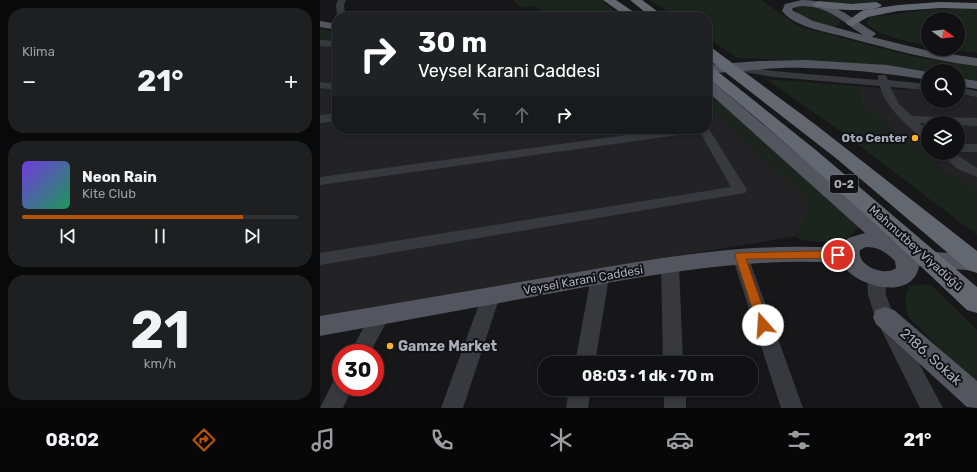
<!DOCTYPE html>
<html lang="tr">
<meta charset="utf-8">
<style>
:root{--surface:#111113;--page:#1e1f21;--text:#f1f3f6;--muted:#9c9da0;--line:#303133;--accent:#b45309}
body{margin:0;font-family:Rubik,sans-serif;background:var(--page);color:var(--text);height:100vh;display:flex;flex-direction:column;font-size:15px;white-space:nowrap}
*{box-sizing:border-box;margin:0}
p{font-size:13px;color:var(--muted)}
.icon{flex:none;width:22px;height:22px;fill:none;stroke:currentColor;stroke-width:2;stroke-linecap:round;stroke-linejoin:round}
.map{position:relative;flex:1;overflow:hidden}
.panel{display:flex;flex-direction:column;gap:8px;padding:8px;background:#09090a;width:320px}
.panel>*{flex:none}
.top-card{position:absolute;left:12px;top:12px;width:380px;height:122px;border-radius:16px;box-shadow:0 2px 6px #0003,0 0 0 1px var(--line);background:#202124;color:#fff;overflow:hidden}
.needle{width:26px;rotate:105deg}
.buttons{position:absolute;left:601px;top:12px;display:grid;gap:8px}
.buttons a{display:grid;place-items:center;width:44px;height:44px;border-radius:50%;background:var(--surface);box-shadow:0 2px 6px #0003,0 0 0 1px var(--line);font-size:20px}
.speed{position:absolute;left:12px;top:344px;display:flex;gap:8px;font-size:20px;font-weight:700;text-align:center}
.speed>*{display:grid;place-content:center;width:52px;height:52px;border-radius:50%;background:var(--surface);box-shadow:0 2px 6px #0003,0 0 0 1px var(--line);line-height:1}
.speed .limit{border:6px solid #d22;background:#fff;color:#111}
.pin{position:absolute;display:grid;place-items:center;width:34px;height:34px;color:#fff;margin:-17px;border:2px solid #fff;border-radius:50%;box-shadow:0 1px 4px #0007}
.me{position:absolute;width:44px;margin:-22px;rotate:341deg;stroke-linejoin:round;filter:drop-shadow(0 0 3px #0008)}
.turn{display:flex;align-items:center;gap:14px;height:84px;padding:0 20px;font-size:18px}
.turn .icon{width:52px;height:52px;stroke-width:2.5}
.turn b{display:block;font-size:28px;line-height:34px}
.lanes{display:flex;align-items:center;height:38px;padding:0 20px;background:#0003;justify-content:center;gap:20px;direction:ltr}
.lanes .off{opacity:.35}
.big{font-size:30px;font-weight:700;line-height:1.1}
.panel .widget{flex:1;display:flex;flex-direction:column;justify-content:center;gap:6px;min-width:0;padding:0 14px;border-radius:16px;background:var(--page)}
.panel .dial{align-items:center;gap:0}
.dial b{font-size:52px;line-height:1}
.song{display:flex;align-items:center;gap:12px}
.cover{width:48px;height:48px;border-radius:6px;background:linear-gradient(135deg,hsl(260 70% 55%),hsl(150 70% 35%))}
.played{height:4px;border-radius:2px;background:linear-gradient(90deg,var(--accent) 80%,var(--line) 80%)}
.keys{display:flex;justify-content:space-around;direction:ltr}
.heat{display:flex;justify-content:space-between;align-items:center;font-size:22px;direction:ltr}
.trip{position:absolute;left:218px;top:356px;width:220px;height:40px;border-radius:16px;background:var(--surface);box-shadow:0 2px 6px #0003,0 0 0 1px var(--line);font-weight:700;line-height:40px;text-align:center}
.tab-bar{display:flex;height:64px;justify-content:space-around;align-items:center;background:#070708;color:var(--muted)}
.tab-bar .icon{width:28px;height:28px}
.tab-bar .current{color:var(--accent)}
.tab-bar b{font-size:18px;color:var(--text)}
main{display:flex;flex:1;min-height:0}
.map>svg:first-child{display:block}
</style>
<main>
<section class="panel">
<div class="widget"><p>Klima</p>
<div class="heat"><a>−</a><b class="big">21°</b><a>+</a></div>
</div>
<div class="widget">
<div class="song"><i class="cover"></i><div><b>Neon Rain</b><p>Kite Club</p></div></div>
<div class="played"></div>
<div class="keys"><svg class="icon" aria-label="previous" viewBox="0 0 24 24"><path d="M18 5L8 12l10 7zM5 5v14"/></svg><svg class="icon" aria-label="pause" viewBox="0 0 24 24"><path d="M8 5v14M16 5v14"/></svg><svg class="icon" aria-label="next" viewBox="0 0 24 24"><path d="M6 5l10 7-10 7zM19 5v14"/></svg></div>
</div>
<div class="widget dial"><b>21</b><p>km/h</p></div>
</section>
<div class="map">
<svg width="657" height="408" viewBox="0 0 657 408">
<rect width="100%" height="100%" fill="#171719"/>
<!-- built -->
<g fill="#232326" fill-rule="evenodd">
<polygon points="0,39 17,41 17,129 387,129 387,103 492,203 476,236 0,316"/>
<path d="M 538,86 L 588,90 L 587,87 L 608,89 L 608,101 L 638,101 L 638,93 L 657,95 L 657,191 L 623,170 L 541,104 ZM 608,123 L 638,123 L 638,153 L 608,153 Z"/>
</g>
<!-- green -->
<g fill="#1c251d">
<polygon points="193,0 281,0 301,17 228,17 216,6 201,8"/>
<polygon points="330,0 441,0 480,27 600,58 657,66 657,82 638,79 638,71 608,71 608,74 483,61 417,58 387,37 387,17 357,17"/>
<polygon points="499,0 566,0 530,5"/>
<path d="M 482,5 C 495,7 511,9 520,21 L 519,25 C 505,31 489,20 477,14 L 476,8 Z"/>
<path d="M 646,8 L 657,9 L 657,53 L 623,49 L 638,49 L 638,19 L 608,19 L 608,46 C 588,41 562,38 546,23 L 550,17 L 616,9 Z"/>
<polygon points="0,29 17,32 17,41 0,39"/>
<polygon points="446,79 538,86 541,104 623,170 657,191 657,235 523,133"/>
<path d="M 387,89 L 537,221 L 538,227 C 529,243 507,243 490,241 C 484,240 480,240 476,236 L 492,203 L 387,103 Z"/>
<path d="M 610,284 L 657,330 L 657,387 L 589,317 C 584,305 584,298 589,286 Z"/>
</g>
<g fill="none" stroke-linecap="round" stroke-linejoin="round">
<!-- minor -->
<g fill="#37393e" fill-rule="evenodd">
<polygon points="18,0 26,0 24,5 25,15 24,17 17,17 17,19 15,17 17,14 16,5"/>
<polygon points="0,40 17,41 17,47 0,46"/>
<path d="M 415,65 L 454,71 L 558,80 L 558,75 L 566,75 L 568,80 L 608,84 L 608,90 L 570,87 L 579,104 L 592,116 L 657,118 L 657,126 L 638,125 L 638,123 L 599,123 L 608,131 L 608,142 L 604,141 C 587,124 566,109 560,86 L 454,77 L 411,70 L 410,68 L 411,66 Z"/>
<polygon points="0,82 17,84 17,90 0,88"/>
<polygon points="638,87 657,91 657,97 638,93"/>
<polygon points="17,113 17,121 0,123 0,115"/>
<polygon points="387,126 427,190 425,193 0,265 0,253 411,187 380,132 0,185 0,177 350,129 387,129"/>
<rect x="638" y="144" width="19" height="8"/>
<polygon points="618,153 634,153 657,168 657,177 638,169"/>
<polygon points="420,250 426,252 428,256 483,408 461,408 412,256 414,252"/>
<polygon points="350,258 356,260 359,264 363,363 343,363 341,264 344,260"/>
<polygon points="280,271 286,272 289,277 275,363 255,363 271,277 274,272"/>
<polygon points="556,272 562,273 565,278 566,295 574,317 623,408 600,408 555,317 548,295 547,278 550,273"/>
<polygon points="171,289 178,291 180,296 143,408 121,408 162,296 164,291"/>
<polygon points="60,308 67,310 70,315 50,353 30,353 53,310"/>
<polygon points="21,378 21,387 33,387 23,408 0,408 14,380"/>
<polygon points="249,389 271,389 268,408 246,408"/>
<rect x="344" y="389" width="22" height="19"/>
</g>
<!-- major -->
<g fill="#53565e" fill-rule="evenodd">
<path d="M 482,0 C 513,0 529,17 554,32 L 556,34 L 552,37 L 609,51 L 657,58 L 657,66 C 613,61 571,49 529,38 C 509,32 475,28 462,11 L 465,4 ZM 481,6 C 509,6 521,21 543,35 L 493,21 L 472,10 L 473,8 Z"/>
<polygon points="0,21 17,24 17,30 0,27"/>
<path d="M 485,60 L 567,65 L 608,72 L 608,80 C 567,73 527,69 485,68 C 452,67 420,72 387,73 L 387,65 L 439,61 Z"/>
<polygon points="638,78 657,81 657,89 638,86"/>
<path d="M 387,80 L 392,81 L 560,224 L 570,238 L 586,246 L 593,254 L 601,251 L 657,255 L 657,271 L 599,266 C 593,302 535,287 521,263 C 427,257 336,274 244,291 C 163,306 81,321 0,336 L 0,316 C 82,302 165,288 247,274 C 337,258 427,242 519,248 L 528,238 L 545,233 L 387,91 ZM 546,247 C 558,247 566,252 575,261 L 576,268 C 566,277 536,266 540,250 Z"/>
<polygon points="565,307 574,310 657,381 657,408 647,407 556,324 553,317 556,310"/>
</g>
<!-- highway -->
<g fill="#636770" fill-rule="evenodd">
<polygon points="283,0 296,0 321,17 307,17"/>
<polygon points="310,0 322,0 345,17 331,17"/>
<path d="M 498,1 L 532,4 L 556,2 L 562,5 C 555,14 506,9 494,6 L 492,4 Z"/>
<polygon points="620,2 657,3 657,9 620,8 578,11 548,17 532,26 528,25 526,22 540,12 544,10 578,5"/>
<polygon points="387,47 392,48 496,125 657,251 657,273 648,270 517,159 387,58"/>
<path d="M 387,66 L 392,67 L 497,151 L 657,287 L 657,313 L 647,310 C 563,230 478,151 387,77 Z"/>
</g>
</g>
<!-- route -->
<polygon fill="#b45309" stroke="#753606" points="496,251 521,253 523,255 521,258 426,259 449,325 448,329 443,330 439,329 415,256 416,253"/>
<!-- markers -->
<g fill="#ffb229" stroke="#121214" stroke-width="1.5">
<circle cx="595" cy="138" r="4"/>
<circle cx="70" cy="346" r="4"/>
</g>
<g text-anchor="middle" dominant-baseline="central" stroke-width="4" stroke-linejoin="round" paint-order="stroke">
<!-- shield labels -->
<rect fill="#121214" stroke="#7b7f88" stroke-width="1" x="510" y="175" width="28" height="18" rx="3"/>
<g font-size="11" font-weight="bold" fill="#a8aeba">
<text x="524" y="184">O-2</text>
</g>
<!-- poi labels -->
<g font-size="12" font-weight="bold" fill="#a8aeba" stroke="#121214" text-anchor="end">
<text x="587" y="138">Oto Center</text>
</g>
<!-- street labels -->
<g font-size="12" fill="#a8aeba" stroke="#121214">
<text transform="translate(596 248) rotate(42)">Mahmutbey Viyadüğü</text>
<text transform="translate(263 280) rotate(-10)">Veysel Karani Caddesi</text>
</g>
<!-- near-poi labels -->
<g font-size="14" font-weight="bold" fill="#a8aeba" stroke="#121214" text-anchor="start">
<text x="78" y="346">Gamze Market</text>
</g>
<!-- near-street labels -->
<g font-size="14" fill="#a8aeba" stroke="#121214">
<text transform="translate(611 357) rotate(42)">2186. Sokak</text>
</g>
</g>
</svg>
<div class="buttons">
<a><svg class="needle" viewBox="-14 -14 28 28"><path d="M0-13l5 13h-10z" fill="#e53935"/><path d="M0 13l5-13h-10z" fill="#9c9da0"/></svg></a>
<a><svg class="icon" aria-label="search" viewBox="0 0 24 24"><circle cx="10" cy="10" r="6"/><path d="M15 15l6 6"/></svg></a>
<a><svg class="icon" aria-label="layers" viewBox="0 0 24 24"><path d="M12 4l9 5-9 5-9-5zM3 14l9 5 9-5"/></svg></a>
</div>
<div class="speed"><div class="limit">30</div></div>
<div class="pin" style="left:518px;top:255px;background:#d93025"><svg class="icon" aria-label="arrive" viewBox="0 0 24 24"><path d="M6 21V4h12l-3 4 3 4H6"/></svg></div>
<svg class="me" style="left:443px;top:325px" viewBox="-20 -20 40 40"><circle r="19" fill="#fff"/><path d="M0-13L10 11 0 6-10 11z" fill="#b45309"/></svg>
<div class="trip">08:03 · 1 dk · 70 m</div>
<div class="top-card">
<div class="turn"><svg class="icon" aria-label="right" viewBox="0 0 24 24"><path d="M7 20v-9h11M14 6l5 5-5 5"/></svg><div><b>30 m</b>Veysel Karani Caddesi</div></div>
<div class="lanes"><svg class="icon off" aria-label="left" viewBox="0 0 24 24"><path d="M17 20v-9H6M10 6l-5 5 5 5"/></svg><svg class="icon off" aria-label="ahead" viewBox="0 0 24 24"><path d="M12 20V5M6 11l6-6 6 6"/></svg><svg class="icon" aria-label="right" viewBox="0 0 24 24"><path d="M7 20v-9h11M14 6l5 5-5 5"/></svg></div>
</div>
</div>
</main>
<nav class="tab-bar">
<b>08:02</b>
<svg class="icon current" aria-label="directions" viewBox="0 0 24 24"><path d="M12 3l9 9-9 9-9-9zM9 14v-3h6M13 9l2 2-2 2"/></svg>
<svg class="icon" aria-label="music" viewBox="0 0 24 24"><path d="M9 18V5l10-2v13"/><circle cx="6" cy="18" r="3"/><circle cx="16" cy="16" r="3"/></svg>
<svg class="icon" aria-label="phone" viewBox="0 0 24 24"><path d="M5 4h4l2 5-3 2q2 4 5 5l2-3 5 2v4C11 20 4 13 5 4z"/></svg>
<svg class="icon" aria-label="climate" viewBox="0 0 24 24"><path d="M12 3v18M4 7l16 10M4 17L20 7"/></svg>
<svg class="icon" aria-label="car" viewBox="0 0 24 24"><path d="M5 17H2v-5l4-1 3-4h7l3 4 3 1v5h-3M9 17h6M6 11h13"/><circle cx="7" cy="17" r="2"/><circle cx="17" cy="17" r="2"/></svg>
<svg class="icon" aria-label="filters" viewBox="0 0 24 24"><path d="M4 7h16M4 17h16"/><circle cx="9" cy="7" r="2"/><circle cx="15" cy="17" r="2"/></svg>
<b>21°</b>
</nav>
